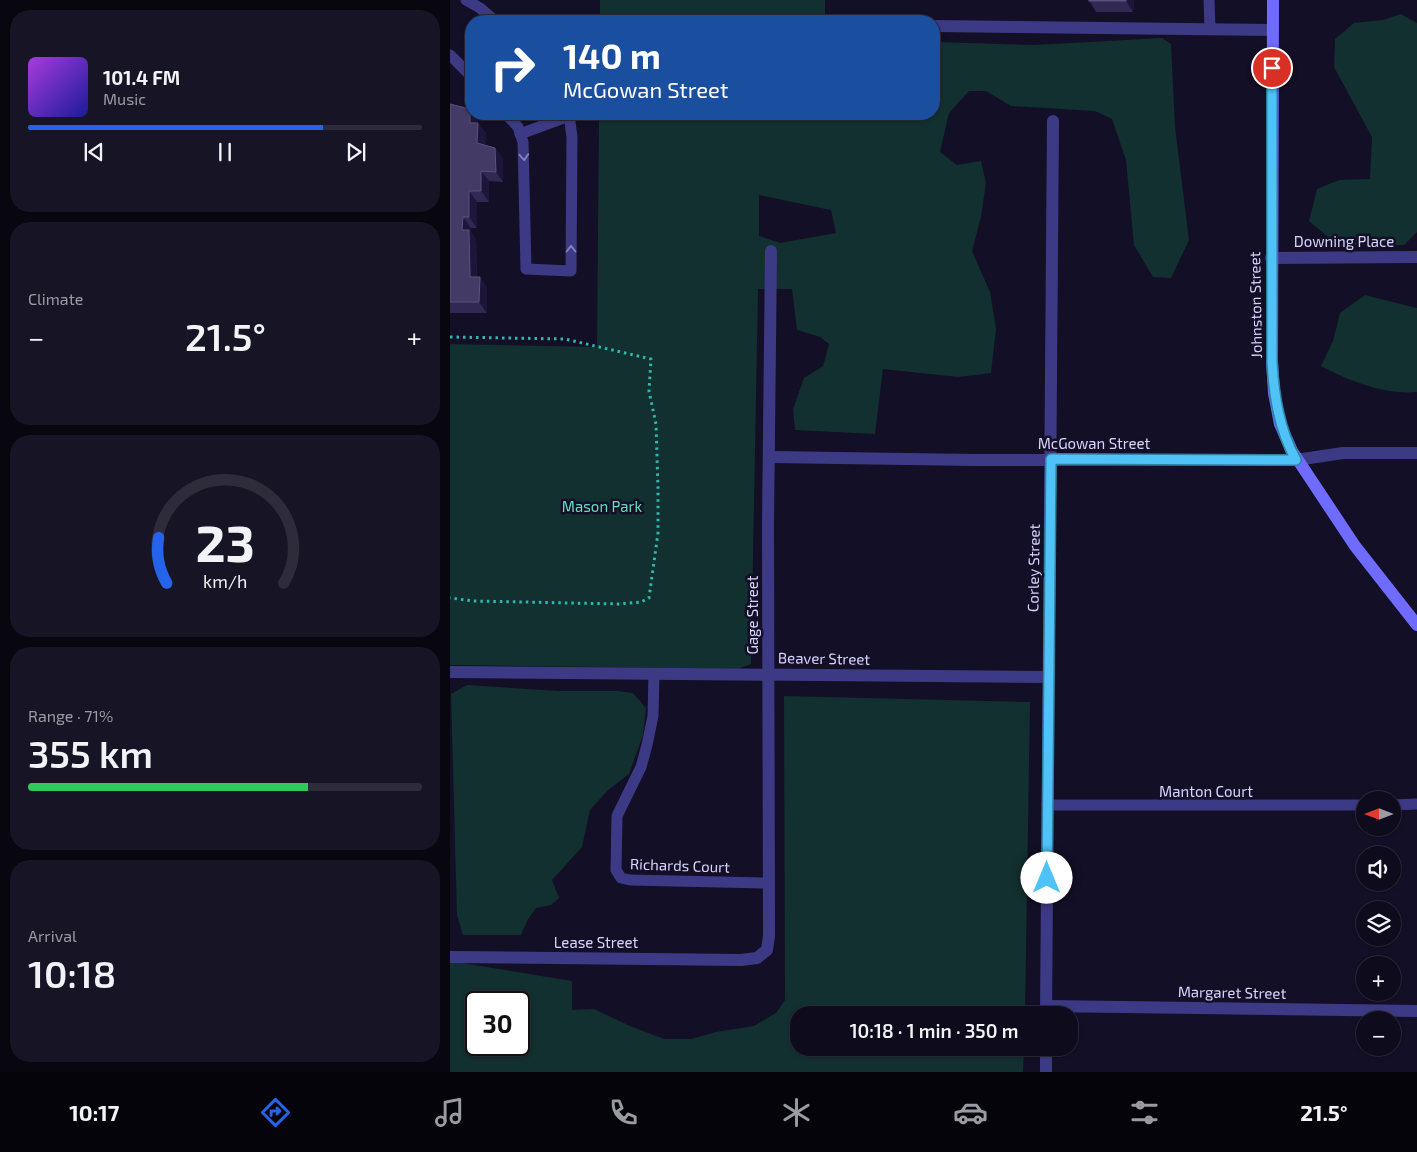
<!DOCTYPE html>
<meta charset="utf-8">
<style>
:root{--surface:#0e0b1c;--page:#171425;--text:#f1f3f6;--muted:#9b9ba3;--line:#2e2b3b;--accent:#2563eb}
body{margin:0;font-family:"Exo 2",sans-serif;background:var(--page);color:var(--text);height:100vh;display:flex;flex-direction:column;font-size:19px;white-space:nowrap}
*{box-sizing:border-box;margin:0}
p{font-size:16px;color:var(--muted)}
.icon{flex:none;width:28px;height:28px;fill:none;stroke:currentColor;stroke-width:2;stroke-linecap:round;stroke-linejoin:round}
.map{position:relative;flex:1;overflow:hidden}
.sheet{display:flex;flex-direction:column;gap:10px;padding:10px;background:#08060f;width:450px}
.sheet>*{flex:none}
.hud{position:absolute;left:15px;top:15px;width:475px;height:105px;border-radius:20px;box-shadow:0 1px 4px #0004,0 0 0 1px var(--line);background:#1a4fa0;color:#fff;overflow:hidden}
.needle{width:32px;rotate:270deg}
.controls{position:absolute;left:906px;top:791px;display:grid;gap:10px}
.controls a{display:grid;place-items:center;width:45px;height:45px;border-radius:50%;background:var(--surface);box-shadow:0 1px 4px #0004,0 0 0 1px var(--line);font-size:25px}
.speed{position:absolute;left:15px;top:991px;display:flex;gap:10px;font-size:25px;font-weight:700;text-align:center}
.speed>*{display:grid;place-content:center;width:65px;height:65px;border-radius:50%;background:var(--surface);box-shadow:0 1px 4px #0004,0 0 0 1px var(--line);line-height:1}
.speed .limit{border:2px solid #111;border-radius:8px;background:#fff;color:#111}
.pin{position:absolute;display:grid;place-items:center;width:42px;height:42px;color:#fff;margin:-21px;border:2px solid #fff;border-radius:50%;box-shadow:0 1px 5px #0007}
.me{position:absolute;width:55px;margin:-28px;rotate:0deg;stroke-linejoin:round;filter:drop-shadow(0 0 4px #0008)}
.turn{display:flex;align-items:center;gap:18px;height:105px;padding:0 15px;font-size:22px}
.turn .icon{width:65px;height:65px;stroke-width:2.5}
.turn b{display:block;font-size:35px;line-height:42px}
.big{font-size:38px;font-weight:600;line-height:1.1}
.sheet .tile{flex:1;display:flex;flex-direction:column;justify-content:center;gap:8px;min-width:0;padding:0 18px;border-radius:20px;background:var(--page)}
.sheet .dial{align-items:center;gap:0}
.dial svg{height:130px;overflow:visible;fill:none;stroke:var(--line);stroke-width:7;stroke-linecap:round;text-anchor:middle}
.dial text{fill:var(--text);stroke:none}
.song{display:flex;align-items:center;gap:15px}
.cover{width:60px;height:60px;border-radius:8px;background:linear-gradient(135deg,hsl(280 70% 55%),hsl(240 70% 35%))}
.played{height:5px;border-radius:2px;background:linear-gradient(90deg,var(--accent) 75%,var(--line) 75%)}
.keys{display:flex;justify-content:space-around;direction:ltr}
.heat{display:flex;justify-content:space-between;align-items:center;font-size:28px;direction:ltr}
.charge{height:8px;border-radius:4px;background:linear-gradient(90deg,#34c759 71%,var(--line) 0)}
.trip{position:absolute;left:340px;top:1006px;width:288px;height:50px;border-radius:20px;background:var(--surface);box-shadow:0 1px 4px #0004,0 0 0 1px var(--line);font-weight:600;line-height:50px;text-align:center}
.menu{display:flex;height:80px;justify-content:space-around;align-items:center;background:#06040b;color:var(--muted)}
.menu .icon{width:35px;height:35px}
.menu .active{color:var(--accent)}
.menu b{font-size:22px;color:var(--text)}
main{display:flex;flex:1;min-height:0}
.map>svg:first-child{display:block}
</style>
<main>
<section class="sheet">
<div class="tile">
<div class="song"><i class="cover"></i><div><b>101.4 FM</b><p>Music</p></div></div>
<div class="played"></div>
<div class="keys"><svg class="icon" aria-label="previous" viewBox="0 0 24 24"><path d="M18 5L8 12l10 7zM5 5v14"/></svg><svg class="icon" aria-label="pause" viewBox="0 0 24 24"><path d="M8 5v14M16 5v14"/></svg><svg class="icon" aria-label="next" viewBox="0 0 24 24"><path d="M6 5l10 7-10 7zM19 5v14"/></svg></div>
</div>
<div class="tile"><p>Climate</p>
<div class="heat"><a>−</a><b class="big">21.5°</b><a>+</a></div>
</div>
<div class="tile dial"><svg viewBox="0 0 100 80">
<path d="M14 69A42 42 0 1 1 86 69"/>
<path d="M14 69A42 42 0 0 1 9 41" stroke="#2563eb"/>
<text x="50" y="56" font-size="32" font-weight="700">23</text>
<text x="50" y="72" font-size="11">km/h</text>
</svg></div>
<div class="tile"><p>Range · 71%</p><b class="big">355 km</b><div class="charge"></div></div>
<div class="tile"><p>Arrival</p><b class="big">10:18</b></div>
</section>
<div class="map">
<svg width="967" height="1072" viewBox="0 0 967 1072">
<rect width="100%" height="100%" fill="#130f26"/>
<!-- green -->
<g fill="#12302f" fill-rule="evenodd">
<rect x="150" y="0" width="225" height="21"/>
<polygon points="951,14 967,23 967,232 954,245 888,245 859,221 867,189 889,180 920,179 922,137 884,67 885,39 904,23 933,20"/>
<path d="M 712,38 L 721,44 L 725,127 L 739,240 L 721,278 L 703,277 L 684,245 L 676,160 L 662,119 L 645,111 L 561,106 L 536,91 L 519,91 L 499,113 L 490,152 L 507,165 L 531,161 L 536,183 L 531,217 L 522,251 L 540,292 L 546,329 L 541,373 L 508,377 L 433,369 L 425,434 L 345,430 L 343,409 L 354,378 L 373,366 L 379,344 L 370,337 L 347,330 L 342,289 L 308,289 L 301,664 L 288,669 L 0,665 L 0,344 L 147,347 L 149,114 L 484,114 L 484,42 L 584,45 ZM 309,195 L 381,210 L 386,233 L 330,243 L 309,236 Z"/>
<path d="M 915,295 L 967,308 L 967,392 C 935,395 899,381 871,366 L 883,341 L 890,313 Z"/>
<polygon points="17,685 109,691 167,691 183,693 196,708 193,735 179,774 158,790 140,810 132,847 102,880 109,898 101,905 86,908 77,921 71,935 13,935 7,915 1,694"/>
<path d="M 334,696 L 580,702 L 575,1015 L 349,1015 L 349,1048 L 574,1048 L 573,1072 L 0,1072 L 0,961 L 122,981 L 122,1010 L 144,1009 L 180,1026 L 214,1039 L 241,1039 L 266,1032 L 304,1026 L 326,1013 L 335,1000 ZM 26,1002 L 69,1002 L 69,1045 L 26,1045 Z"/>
</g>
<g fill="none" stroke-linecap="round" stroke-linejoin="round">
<!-- path -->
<polyline stroke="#2fb8b0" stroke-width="3" stroke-dasharray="2.5 4" stroke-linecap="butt" points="0,337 115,339 201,359 199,391 206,424 208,488 208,533 199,598 191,602 169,604 24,601 0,598"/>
<!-- service -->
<g stroke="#3d3a85" stroke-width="11">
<polyline points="16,0 30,8 45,21"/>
<polyline points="759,0 760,29"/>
<polyline points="0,55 21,76"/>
<polyline points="56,114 68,127 73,142 76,269 121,271 122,137 119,114"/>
<polyline points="70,134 119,116"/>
<polyline points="204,674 203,716 197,745 191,767 167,816 166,870 171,878 180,880 319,883"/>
<polyline points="597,805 915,805"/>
<polyline points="942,805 967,804"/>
</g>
<!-- minor -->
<g stroke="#3d3a85" stroke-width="12">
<polyline points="484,26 823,30"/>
<polyline points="821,258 967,257"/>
<polyline points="320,457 525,460 846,460 893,453 967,453"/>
<polyline points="0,672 598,677"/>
<polyline points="0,957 291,960 307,958 317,950 319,936 318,524 321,251"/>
<polyline points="596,1006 967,1011"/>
<polyline points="596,1015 603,121"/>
<polyline points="596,1048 596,1072"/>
</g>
<!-- secondary -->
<polyline stroke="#6f6bff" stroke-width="12" points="823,0 822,361 824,393 830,424 842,451 905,546 967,625"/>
</g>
<!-- wall -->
<g fill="#312854">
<polygon points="639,0 684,0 683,12 646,12"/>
<polygon points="0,104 21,110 28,120 28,123 36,134 35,145 45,148 53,159 53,182 39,181 39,202 27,202 27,228 21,228 21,232 26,240 27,277 30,277 37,288 37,313 0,313"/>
</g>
<!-- shaded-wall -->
<g fill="#1d163a">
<polygon points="676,0 684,0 683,12 676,1"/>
<polygon points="20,109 21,114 24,114 28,120 28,123 36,134 35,153 27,143 20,123"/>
<polygon points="45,148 53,159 53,182 46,172"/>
<polygon points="31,171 39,181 39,202 31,191"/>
<polygon points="19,191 27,202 27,228 19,217"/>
<polygon points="13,217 21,228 21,232 26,240 27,288 20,277 12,230"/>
<polygon points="30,277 37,288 37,313 29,302"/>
</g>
<!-- building -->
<g fill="#433a66" stroke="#5a527e">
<rect x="639" y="0" width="37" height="1"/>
<polygon points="0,104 20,109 20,123 28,123 27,143 45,148 46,172 31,171 31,191 19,191 19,217 13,217 12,230 19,230 20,277 30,277 29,302 0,302"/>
</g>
<!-- one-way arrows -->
<defs><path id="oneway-chevron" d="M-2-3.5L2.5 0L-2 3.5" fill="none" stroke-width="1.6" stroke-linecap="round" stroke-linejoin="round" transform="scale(1.25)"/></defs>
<g stroke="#837fbc">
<use href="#oneway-chevron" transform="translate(74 157) rotate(86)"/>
<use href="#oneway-chevron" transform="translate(121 249) rotate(-90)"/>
</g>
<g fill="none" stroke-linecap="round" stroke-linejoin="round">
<defs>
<path id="route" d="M 597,878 L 601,459 L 846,460 C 829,429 824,396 822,362 L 822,68"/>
</defs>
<!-- route casing -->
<use href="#route" stroke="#337fa1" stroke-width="12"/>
<!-- route -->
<use href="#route" stroke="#4fc3f7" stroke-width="9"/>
</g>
<g text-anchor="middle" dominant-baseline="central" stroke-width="5" stroke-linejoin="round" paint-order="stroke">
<!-- street labels -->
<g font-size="15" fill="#d9d4ff" stroke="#130f26">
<text x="894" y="241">Downing Place</text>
<text transform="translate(805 305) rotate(-91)">Johnston Street</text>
<text x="644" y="443">McGowan Street</text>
<text transform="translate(583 568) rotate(-89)">Corley Street</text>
<text transform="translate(302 615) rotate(-90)">Gage Street</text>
<text transform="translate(374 658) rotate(1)">Beaver Street</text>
<text x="756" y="791">Manton Court</text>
<text transform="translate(230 865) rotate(2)">Richards Court</text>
<text x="146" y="942">Lease Street</text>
<text transform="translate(782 992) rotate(1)">Margaret Street</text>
</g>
<!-- park labels -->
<g font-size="15" fill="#5fe0c0" stroke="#130f26">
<text x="152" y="506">Mason Park</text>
</g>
</g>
</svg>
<div class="controls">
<a><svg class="needle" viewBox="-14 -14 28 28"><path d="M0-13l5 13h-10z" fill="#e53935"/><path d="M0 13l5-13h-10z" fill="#9b9ba3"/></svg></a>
<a><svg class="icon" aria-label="sound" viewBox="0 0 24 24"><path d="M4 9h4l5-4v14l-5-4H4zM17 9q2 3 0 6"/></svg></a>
<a><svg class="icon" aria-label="layers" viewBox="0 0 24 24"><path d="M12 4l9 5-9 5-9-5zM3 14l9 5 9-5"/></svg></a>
<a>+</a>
<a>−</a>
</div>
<div class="speed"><div class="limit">30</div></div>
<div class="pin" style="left:822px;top:68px;background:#d93025"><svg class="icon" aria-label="arrive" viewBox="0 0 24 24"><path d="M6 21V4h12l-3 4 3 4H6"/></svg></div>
<svg class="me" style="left:597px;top:878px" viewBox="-20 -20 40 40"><circle r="19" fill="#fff"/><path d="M0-13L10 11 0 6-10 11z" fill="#4fc3f7"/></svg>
<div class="trip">10:18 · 1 min · 350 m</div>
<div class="hud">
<div class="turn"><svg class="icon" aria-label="right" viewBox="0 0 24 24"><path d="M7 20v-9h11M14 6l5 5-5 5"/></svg><div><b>140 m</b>McGowan Street</div></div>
</div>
</div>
</main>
<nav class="menu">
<b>10:17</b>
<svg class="icon active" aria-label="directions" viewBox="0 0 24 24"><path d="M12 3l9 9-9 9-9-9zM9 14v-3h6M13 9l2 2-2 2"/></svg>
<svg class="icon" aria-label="music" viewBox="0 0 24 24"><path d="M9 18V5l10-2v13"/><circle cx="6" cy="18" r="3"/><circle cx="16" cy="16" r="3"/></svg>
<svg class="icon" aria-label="phone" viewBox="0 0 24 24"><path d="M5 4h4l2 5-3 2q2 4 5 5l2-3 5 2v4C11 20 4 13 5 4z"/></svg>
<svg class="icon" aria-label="climate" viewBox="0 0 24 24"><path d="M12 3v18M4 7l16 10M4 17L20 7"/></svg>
<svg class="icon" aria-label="car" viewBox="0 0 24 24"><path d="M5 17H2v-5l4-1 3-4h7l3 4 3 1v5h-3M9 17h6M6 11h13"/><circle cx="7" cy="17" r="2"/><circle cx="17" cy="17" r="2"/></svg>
<svg class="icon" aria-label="filters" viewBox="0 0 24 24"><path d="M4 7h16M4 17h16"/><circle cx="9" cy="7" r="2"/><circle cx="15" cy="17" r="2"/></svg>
<b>21.5°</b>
</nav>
